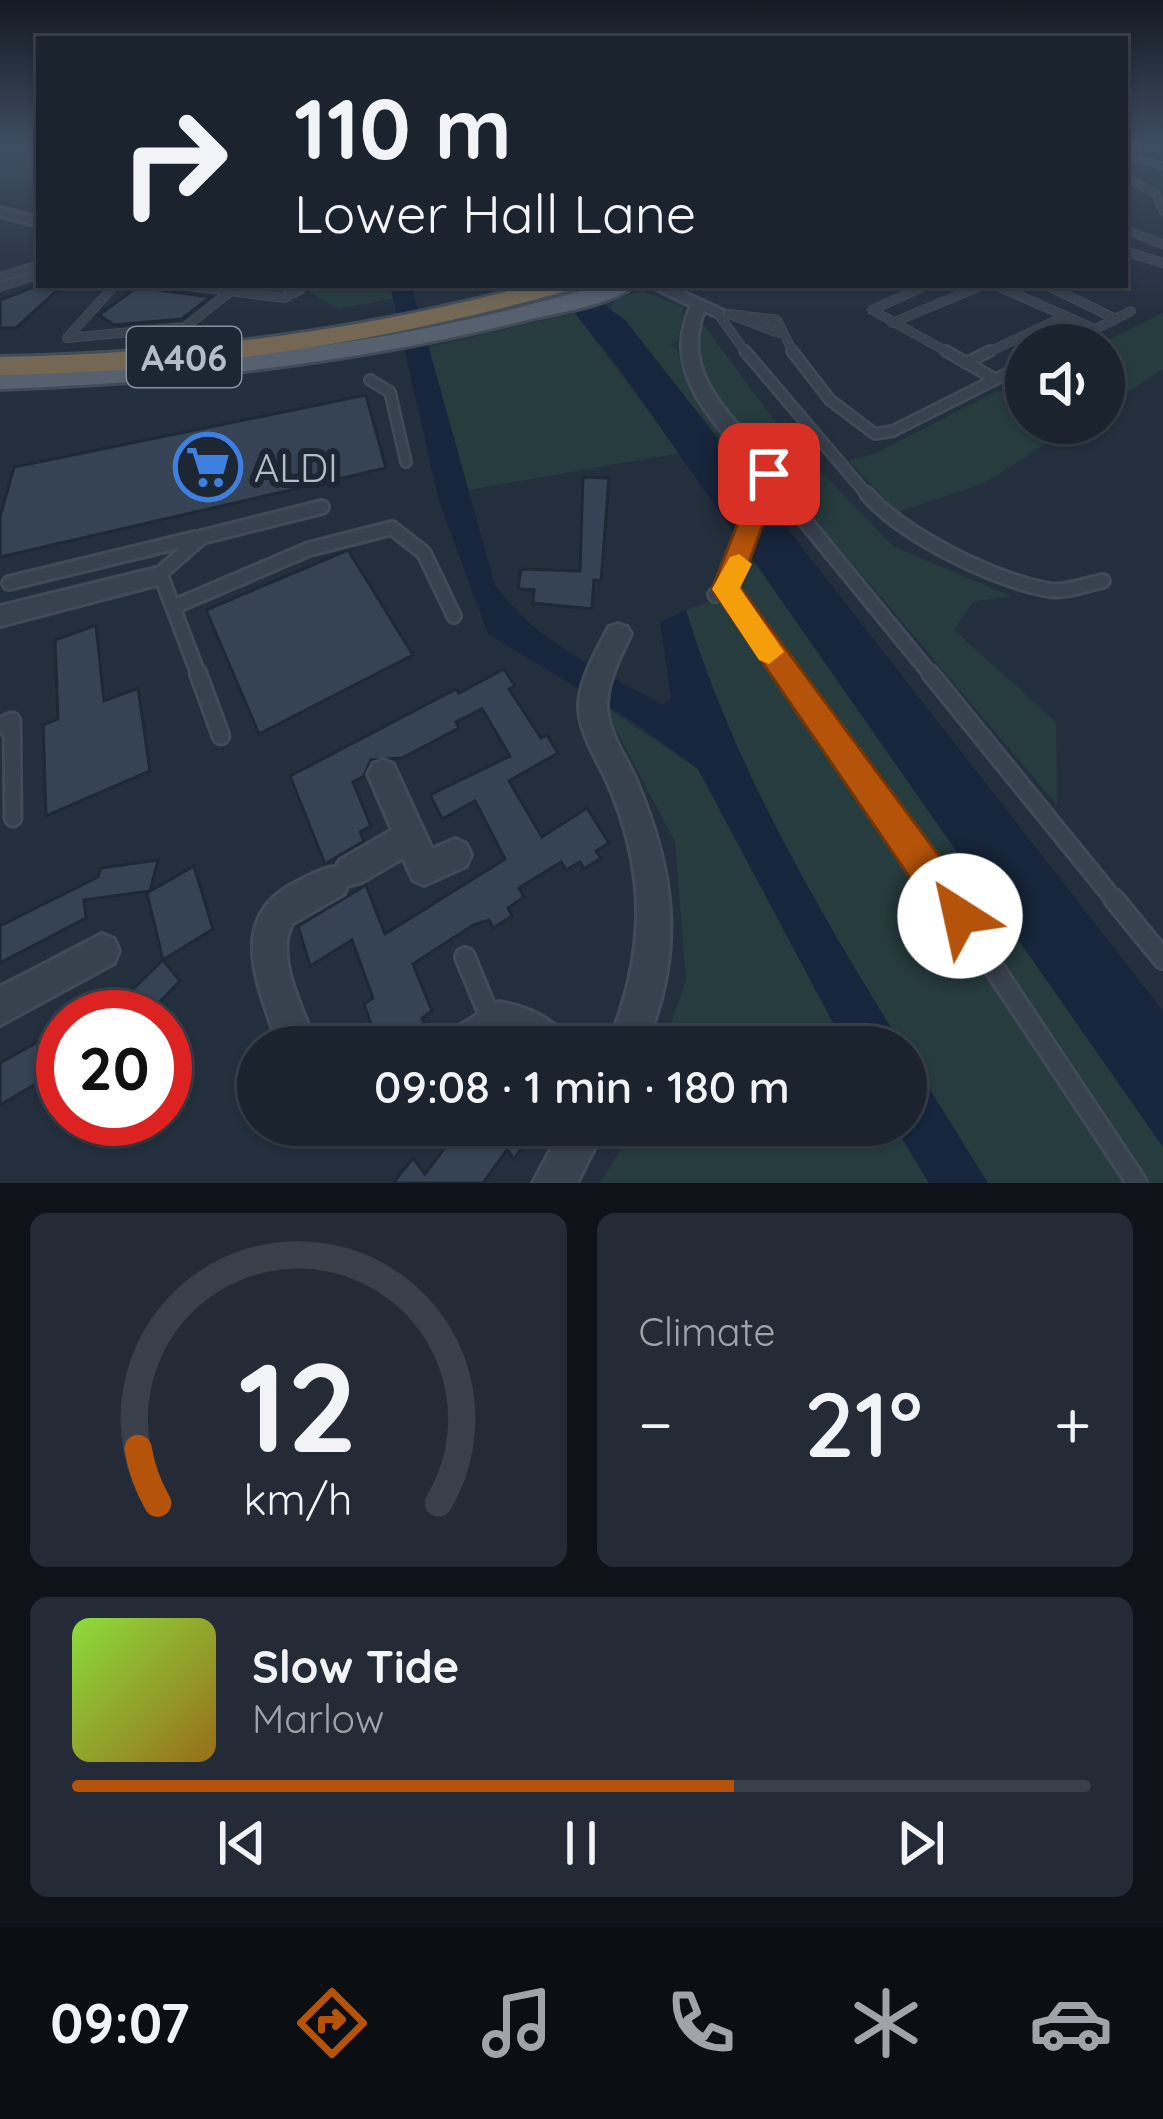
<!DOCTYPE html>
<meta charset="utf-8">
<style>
:root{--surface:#1b232e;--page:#242b36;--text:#f1f3f6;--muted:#a0a4aa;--line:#39404a;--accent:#b45309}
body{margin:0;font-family:Quicksand,sans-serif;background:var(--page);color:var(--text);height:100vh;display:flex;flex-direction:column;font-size:45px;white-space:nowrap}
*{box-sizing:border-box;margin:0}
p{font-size:39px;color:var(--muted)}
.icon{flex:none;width:66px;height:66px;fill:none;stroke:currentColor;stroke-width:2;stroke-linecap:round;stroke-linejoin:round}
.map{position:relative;height:1183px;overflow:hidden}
.side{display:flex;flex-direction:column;gap:30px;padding:30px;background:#0f1319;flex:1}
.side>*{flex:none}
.top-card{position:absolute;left:36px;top:36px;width:1092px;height:252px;border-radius:0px;box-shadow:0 3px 9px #0004,0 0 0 3px var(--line);background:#1b232e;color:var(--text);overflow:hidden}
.tools{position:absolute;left:1005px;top:324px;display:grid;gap:24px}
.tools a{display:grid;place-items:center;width:120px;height:120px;border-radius:50%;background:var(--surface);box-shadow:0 3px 9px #0004,0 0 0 3px var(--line);font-size:60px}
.speed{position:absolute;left:36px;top:990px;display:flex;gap:24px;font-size:60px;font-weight:700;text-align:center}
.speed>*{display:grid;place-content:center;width:156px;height:156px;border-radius:50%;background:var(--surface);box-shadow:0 3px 9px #0004,0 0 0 3px var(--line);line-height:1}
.speed .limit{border:18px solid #d22;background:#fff;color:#111}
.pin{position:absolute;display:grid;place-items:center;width:102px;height:102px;color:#fff;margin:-51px;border-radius:24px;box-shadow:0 6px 18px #0006}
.me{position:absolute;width:132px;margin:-66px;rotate:325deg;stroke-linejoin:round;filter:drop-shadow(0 0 9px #0008)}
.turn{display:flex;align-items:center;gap:42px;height:252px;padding:0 60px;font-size:54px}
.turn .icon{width:156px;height:156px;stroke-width:2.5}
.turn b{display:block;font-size:84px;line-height:102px}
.big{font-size:90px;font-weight:600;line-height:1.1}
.side .card{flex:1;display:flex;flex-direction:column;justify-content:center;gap:18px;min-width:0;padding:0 42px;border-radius:18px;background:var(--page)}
.side .dial{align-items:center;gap:0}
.dial svg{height:312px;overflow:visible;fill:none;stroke:var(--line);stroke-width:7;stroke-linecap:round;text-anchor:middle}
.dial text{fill:var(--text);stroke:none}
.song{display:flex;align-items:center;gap:36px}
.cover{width:144px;height:144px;border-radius:18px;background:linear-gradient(135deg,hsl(90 70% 55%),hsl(40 70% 35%))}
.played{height:12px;border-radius:6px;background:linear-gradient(90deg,var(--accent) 65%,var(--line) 65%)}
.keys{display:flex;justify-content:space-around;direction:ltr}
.heat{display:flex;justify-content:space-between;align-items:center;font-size:66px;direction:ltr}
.side .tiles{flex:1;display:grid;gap:30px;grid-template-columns:1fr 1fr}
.card:last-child{grid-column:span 2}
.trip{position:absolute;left:237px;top:1026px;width:690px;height:120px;border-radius:60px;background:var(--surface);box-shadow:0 3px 9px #0004,0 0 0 3px var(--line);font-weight:600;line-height:120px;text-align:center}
.menu{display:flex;height:192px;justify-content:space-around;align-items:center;background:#0b0e12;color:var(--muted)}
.menu .icon{width:84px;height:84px}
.menu .on{color:var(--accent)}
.menu b{font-size:54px;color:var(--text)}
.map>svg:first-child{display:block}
</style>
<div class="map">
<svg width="1163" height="1183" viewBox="0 0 1163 1183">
<rect width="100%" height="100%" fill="#242f3e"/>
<!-- green -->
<g fill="#263c3f">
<polygon points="0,149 39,149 39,180 27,185 0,179"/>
<polygon points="298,285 390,285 396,298 338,309"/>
<polygon points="642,290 684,308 678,341 670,345 677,349 685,378 756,472 751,479 625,320 610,309 615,300"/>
<polygon points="575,313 680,453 468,490 429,347"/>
<polygon points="1163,313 1163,369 1104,407 1104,345 1099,345"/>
<polygon points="698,317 782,431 894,547 1011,596 973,602 954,630 1056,722 1057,805 777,474 698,370"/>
<polygon points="997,391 1026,393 1026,423 1078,423 985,483 898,512 849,461 874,454"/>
<path d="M 755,561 L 1163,1147 L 1163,1183 L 988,1183 C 875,1001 749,819 686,610 L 740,592 Z"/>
<polygon points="603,705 698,769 846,1047 663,1047 686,980 675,842"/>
<polygon points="636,1125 894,1125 929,1183 600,1183"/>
</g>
<!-- water -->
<g fill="#17263c">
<path d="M 390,285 L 410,285 L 413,292 L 495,585 C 536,643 603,671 663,705 L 671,698 L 660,622 L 686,610 C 734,767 817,908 903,1047 L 846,1047 L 698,769 L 635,723 L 488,634 L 439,501 Z"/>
<polygon points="537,285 575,285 625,320 1163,1011 1163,1147 621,371 575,313"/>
<polygon points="906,1051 988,1183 929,1183 894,1125 906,1125"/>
</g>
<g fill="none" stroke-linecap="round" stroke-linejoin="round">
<!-- river -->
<polygon fill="#17263c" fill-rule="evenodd" points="1128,149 1163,151 1163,161 1130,152"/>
</g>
<!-- building -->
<g fill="#364354" stroke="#1f2835" stroke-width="3">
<polygon points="39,285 63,285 16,328 0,328 0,300"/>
<polygon points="137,287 181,293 210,297 182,319 114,325 99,315"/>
<polygon points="366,395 386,468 0,557 0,517 14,467"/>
<polygon points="583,477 609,478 601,581 594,580 592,609 533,603 534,590 518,589 521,569 580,571"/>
<polygon points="348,550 413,655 259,734 206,610"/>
<polygon points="96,625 104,701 138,688 150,771 46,816 43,725 58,719 55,640"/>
<polygon points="504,669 515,686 509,689 541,738 547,735 558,753 509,781 542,837 587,808 609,843 596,851 601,858 584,869 580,862 566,870 561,862 519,888 524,897 508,908 512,916 493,928 489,920 473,925 413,964 432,1011 422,1018 429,1036 413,1047 379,1047 364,1004 373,998 352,940 310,966 298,926 366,885 385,934 505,859 475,801 442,819 430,795 510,756 482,709 456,722 459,728 402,758 371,760 364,776 353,782 371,826 360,832 364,841 325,864 290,776 456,689 459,693"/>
<polygon points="158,860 150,891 84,900 86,918 0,963 0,926 98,877 101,868"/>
<polygon points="194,866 213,929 163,960 147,893"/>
<polygon points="163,960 180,981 145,1017 104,1017"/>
<polygon points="63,1028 63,1068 0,1105 0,1063"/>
<polygon points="462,1125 538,1125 514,1159 507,1150 483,1183 393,1183 413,1158 425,1174"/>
</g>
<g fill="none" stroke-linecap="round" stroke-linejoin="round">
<defs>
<g id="lane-far5">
<polyline points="1125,156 1163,166"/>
<polyline points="1125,177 1156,194 1163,211"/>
<polyline points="1125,230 1155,241"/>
</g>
<g id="lane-far4">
<polyline points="1147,238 1163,244"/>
<polyline points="1125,251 1163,263"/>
<polyline points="0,277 39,265"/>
<polyline points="115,285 67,338 185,327 231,291"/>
<polyline points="182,285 285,298 295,291"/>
<polyline points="927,285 872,310 951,354"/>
<polyline points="995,285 1095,329"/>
<polyline points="1046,285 1116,319"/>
<polyline points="0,287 39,274"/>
<polyline points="716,311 747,354"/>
<polyline points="729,314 777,320 794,354"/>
<polyline points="729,314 779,333"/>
<polyline points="892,323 983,285"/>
<polyline points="1064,345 1131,311"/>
<polyline points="984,354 1066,316"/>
</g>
<g id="lane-far3">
<polyline points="745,351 869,497"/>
<polyline points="792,351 830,400 875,434 893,431 1026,364"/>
<polyline points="946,351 995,379"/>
<polyline points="966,363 990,351"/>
<polyline points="370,380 390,392 406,462"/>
<polyline points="770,478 786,497"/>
<polyline points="761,497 764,489"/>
</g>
<g id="lane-far2">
<polyline points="783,494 932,676"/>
<path d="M 867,494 C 904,536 992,579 1048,590 C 1064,593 1087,584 1103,581"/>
<polyline points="9,583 195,538"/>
<polyline points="726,589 789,676"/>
<polyline points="715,595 733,583 762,494"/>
<polyline points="173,607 309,549 392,528 424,553 454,616"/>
<polyline points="199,676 163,581 156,577 202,537 322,507"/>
</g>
<g id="lane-far1">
<polyline points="198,673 221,736"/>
<polyline points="786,673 950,902"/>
<polyline points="930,673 1116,902"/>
<polyline points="0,726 12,721 13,818"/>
</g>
<g id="lane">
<polyline points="948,899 1137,1183"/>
<polyline points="1114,899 1163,959"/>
<polyline points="465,957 492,1022"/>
</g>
<g id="street">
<polygon points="0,208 39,218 39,226 0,216"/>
<polygon points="277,285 295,285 302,291 295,295"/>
<path d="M 648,285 L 668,285 L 724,311 L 716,316 L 704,311 C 676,379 744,425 779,474 L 771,494 L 757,494 L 754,489 L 759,475 C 717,424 659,375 691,306 Z"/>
<polygon points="156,568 164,571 168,577 164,583 0,626 0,606"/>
<path d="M 618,624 L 627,627 L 631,634 C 621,655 608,679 607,703 C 606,731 626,756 636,780 C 676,875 684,951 645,1047 L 607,1047 C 646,954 648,874 607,781 C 596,757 578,731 579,703 C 581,677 597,650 609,627 Z"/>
<path d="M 383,760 L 393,764 L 432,849 L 455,839 L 466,844 L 471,855 L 466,866 L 424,885 L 413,880 L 403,858 L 362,882 L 347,886 L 344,894 L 292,924 C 274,959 305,1013 317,1047 L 279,1047 C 261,992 224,920 293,884 C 306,877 322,868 336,867 L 340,860 L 392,830 L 368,774 L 373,764 Z"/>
<polygon points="102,934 114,939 119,951 114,963 0,1025 0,987"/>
<path d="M 498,1002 C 526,1006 560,1020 571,1047 L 520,1047 L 502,1039 L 491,1047 L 440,1047 L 446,1034 Z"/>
<polygon points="306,1125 360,1125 354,1139 340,1145 312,1139"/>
<polygon points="564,1125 606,1125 577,1183 533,1183"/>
</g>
<path id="primary" d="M 601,285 L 635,285 C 612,305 561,312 531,319 C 356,364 180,382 0,389 L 0,373 C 204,366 404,344 601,285 Z"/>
<path id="highway" d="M 532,285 L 574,285 L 570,290 C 382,343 195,372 0,375 L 0,357 C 181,354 357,332 532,285 Z"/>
</defs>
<!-- lane-far5 casing -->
<use href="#lane-far5" stroke="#414a57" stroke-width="9"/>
<!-- lane-far4 casing -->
<use href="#lane-far4" stroke="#414a57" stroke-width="10"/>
<!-- lane-far3 casing -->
<use href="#lane-far3" stroke="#414a57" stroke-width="14"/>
<!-- lane-far2 casing -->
<use href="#lane-far2" stroke="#414a57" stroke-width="18"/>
<!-- lane-far1 casing -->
<use href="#lane-far1" stroke="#414a57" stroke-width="21"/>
<!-- lane casing -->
<use href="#lane" stroke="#414a57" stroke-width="24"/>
<!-- street casing -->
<use href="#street" stroke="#414a57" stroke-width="6"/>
<!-- primary casing -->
<use href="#primary" stroke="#414a57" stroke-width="6"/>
<!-- highway casing -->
<use href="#highway" stroke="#434c59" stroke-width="6"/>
<!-- lane-far5 -->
<use href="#lane-far5" stroke="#38414e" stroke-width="6"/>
<!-- lane-far4 -->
<use href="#lane-far4" stroke="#38414e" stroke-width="8"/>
<!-- lane-far3 -->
<use href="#lane-far3" stroke="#38414e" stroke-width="9"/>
<!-- lane-far2 -->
<use href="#lane-far2" stroke="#38414e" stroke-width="12"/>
<!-- lane-far1 -->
<use href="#lane-far1" stroke="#38414e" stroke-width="15"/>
<!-- lane -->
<use href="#lane" stroke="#38414e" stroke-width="18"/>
<!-- street -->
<use href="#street" fill="#38414e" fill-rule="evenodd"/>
<!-- primary -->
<use href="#primary" fill="#56606e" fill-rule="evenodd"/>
<!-- highway -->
<use href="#highway" fill="#746855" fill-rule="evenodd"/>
</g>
<!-- sky -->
<linearGradient id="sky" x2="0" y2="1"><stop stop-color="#141a22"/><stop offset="0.47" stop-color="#3f4d63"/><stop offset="1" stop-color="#3f4d63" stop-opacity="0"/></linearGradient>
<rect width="1163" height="315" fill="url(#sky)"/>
<!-- route -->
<polygon fill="#b45309" stroke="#753606" stroke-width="3" points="769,466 781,474 740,587 974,903 979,916 974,930 960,935 946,930 712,589 757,474"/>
<!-- slow -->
<polygon fill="#f59e0b" points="739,554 752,564 740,588 784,652 769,664 759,660 712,589 730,557"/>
<!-- icons -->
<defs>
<symbol id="supermarket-ring" viewBox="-11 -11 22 22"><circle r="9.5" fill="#1d2633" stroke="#3f7fe0" stroke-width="1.5"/><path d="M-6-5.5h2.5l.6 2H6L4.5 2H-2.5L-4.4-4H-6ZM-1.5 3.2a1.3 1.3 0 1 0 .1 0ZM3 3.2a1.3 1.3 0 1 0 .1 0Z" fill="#3f7fe0"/></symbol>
</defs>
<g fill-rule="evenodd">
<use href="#supermarket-ring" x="170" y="429" width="76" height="76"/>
</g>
<g text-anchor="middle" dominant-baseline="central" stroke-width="12" stroke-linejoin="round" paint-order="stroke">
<!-- shield labels -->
<rect fill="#1d2633" stroke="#878f9c" stroke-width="3" x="127" y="327" width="114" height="60" rx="9"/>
<g font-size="36" font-weight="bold" fill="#b4bcc9">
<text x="184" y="357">A406</text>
</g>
<!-- poi labels -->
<g font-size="39" fill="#b4bcc9" stroke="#1d2633" text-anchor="start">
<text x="254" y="467">ALDI</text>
</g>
</g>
</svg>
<div class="tools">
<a><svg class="icon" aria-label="sound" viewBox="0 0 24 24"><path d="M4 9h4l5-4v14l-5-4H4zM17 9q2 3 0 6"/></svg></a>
</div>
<div class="speed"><div class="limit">20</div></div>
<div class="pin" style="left:769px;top:474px;background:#d93025"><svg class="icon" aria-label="arrive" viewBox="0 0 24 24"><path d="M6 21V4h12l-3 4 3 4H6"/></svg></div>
<svg class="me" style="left:960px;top:916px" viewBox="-20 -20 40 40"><circle r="19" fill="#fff"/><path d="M0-13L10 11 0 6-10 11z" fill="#b45309"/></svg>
<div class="trip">09:08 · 1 min · 180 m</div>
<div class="top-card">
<div class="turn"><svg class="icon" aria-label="right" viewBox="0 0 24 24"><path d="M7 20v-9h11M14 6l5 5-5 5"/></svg><div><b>110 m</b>Lower Hall Lane</div></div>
</div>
</div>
<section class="side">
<div class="tiles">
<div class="card dial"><svg viewBox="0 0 100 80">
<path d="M14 69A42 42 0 1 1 86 69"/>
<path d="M14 69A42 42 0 0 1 9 55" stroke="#b45309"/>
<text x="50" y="56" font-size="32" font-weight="700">12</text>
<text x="50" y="72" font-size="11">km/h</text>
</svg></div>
<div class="card"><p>Climate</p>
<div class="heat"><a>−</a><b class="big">21°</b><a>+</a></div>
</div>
<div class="card">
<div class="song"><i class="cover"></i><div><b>Slow Tide</b><p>Marlow</p></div></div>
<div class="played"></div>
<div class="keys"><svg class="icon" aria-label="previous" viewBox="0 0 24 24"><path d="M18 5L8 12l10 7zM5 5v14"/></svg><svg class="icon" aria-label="pause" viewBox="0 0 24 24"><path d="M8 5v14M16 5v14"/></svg><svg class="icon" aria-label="next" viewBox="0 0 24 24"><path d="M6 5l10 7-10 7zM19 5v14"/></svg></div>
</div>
</div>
</section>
<nav class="menu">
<b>09:07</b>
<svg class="icon on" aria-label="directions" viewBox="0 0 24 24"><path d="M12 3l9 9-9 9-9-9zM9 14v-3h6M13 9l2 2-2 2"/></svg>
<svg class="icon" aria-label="music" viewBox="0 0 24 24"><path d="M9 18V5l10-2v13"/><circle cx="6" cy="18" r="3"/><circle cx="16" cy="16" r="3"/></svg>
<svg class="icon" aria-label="phone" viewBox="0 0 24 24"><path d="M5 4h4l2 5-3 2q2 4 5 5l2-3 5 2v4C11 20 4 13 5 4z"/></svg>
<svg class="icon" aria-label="climate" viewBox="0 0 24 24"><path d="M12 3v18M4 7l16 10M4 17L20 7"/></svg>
<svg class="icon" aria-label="car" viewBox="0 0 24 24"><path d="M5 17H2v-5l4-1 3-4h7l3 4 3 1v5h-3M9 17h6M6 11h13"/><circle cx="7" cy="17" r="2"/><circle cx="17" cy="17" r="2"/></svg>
</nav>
